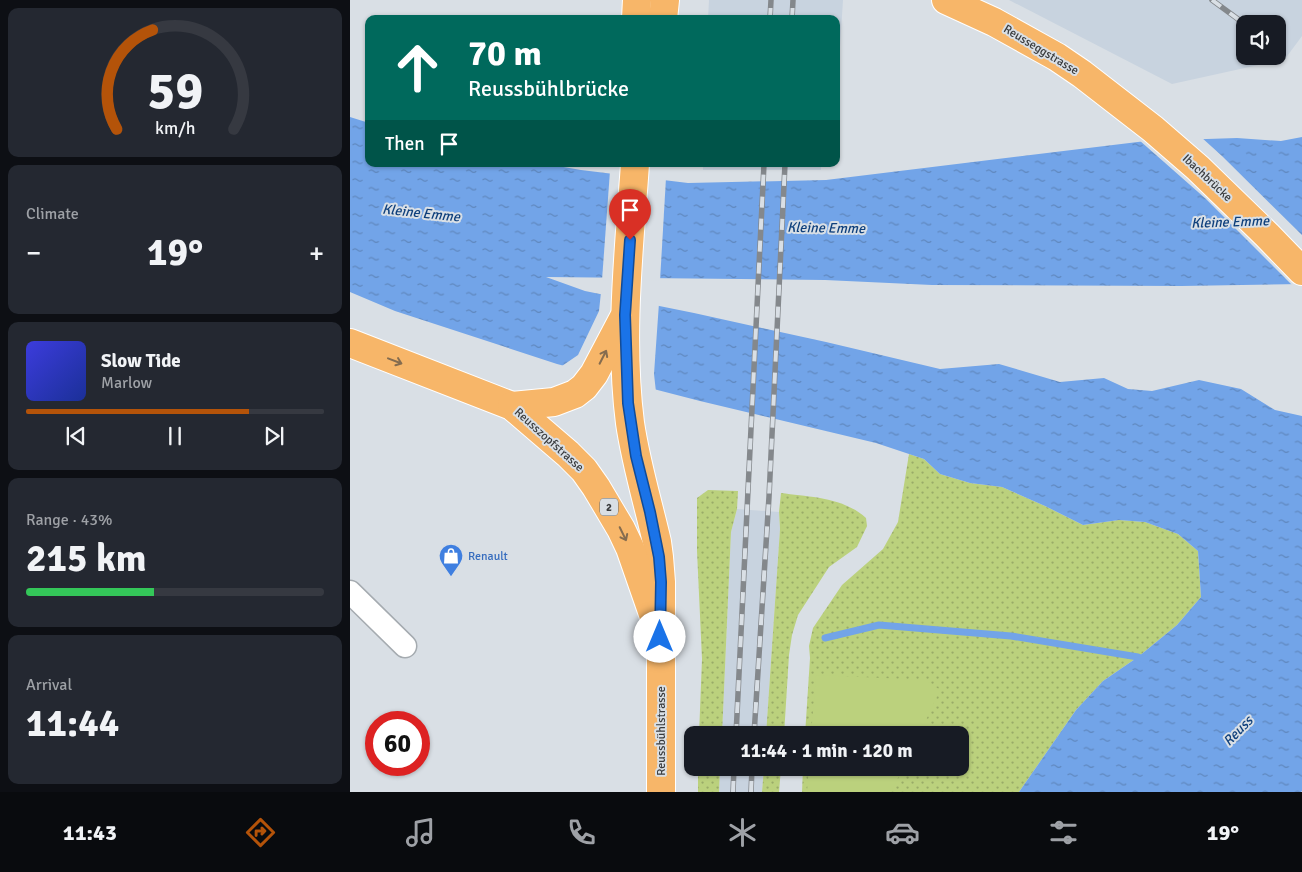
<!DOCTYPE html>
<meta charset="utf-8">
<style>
:root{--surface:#171b24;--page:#242831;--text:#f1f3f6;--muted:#9ea1a6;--line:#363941;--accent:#b45309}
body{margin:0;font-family:Signika,sans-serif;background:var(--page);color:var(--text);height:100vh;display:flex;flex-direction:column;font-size:19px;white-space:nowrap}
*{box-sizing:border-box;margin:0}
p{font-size:16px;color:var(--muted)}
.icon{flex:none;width:28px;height:28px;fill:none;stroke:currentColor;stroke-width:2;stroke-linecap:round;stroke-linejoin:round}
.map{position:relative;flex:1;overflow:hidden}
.panel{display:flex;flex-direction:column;gap:8px;padding:8px;background:#0d0f14;width:350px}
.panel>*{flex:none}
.banner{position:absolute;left:15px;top:15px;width:475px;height:152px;border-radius:10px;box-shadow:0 1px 4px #0004;background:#00695c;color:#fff;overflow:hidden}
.buttons{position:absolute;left:886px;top:15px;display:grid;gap:10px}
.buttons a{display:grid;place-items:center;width:50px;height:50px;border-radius:10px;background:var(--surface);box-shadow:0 1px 4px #0004;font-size:25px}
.speed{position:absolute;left:15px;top:711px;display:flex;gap:10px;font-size:25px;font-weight:700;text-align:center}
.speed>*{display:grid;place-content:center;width:65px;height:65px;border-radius:50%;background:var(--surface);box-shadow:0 1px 4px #0004;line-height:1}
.speed .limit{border:8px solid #d22;background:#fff;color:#111}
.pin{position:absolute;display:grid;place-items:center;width:42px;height:42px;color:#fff;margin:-51px -21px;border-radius:50% 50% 50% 0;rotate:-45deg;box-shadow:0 0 5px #0007}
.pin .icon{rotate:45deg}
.me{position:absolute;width:55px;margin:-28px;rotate:0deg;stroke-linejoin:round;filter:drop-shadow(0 0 4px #0008)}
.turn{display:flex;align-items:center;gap:18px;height:105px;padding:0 20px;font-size:22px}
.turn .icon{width:65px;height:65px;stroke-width:2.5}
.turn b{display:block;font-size:35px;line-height:42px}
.then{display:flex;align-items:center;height:48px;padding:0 20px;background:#0003;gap:10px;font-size:19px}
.big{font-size:38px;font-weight:700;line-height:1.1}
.panel .tile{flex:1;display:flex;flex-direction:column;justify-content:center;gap:8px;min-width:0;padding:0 18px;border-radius:10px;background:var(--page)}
.panel .dial{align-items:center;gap:0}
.dial svg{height:130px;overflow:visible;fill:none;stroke:var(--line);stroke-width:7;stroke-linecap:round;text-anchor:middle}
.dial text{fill:var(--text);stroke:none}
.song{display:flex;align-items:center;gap:15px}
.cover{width:60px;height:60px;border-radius:8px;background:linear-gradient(135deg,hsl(240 70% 55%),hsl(230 70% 35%))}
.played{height:5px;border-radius:2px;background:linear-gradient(90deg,var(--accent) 75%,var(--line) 75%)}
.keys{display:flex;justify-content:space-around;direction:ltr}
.heat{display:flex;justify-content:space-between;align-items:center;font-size:28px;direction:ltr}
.charge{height:8px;border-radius:4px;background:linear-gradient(90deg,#34c759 43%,var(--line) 0)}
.trip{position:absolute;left:334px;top:726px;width:285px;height:50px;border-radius:10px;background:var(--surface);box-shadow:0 1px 4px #0004;font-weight:700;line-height:50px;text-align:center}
.tab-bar{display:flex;height:80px;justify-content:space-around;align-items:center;background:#090b0e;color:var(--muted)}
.tab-bar .icon{width:35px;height:35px}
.tab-bar .on{color:var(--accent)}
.tab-bar b{font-size:22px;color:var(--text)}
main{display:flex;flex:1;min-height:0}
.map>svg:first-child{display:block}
</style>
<main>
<section class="panel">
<div class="tile dial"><svg viewBox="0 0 100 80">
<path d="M14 69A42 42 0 1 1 86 69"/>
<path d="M14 69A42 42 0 0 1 36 8" stroke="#b45309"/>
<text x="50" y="56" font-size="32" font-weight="700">59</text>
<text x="50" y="72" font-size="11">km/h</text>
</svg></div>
<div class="tile"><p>Climate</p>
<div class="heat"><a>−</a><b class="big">19°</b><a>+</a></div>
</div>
<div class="tile">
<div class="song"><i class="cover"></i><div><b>Slow Tide</b><p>Marlow</p></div></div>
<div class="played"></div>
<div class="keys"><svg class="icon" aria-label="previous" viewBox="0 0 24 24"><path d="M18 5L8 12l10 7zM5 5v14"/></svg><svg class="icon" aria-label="pause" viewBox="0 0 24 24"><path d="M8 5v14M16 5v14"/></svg><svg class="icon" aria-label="next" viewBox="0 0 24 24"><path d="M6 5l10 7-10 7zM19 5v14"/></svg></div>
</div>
<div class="tile"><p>Range · 43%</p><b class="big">215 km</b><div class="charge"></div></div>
<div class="tile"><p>Arrival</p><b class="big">11:44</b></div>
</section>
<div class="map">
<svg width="952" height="792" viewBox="0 0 952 792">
<defs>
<pattern id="grass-dots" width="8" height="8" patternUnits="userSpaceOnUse" patternTransform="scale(1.25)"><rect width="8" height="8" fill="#bbd17d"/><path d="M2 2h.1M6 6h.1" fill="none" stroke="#99ab68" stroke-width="1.8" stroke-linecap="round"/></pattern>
<pattern id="water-ripples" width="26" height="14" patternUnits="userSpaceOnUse" patternTransform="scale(1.25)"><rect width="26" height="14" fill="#72a4e8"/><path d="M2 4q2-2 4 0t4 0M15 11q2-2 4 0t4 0" fill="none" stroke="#5f87bd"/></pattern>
</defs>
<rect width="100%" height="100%" fill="#d9dfe5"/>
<!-- built -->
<g fill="#c8d3df" fill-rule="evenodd">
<polygon points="359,0 493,0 486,108 486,19 358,19"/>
<path d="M 659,0 L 952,0 L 952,36 L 935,59 L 822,84 ZM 895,24 L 928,24 L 928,56 L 895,56 Z"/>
<rect x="353" y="164" width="118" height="6"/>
<polygon points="387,509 429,512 430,529 416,735 372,735 381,532"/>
<polygon points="370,768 414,768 412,792 369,792"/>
</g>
<!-- grass -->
<g fill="url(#grass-dots)">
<polygon points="559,454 574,459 590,474 620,483 652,487 695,506 733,525 769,520 795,522 828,534 848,551 851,597 827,625 788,657 753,681 726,710 669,792 452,792 453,768 610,768 610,735 455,735 460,658 459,646 463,628 492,585 533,549 548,522"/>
<polygon points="358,490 388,491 387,509 381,532 372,735 349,735 352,659 347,551 347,498"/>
<path d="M 431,493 C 459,497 493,497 516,518 L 517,526 L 507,547 L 479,567 L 448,615 L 442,635 L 439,655 L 434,735 L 416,735 L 430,529 L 429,512 Z"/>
<polygon points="348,768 370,768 369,792 348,792"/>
<polygon points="414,768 431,768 429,792 412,792"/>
</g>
<!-- garden -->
<g fill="#bbd17d">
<polygon points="466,675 576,680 590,690 569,735 461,735"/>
<polygon points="459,768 553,768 541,792 457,792"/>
</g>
<!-- water -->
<polygon fill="url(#water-ripples)" points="0,117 19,123 19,164 196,164 231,170 338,183 476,180 796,141 887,138 931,141 952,137 952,284 831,286 582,285 475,280 196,277 235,291 344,313 476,342 590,369 649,364 710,382 754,378 778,389 802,391 849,380 891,389 925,410 952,416 952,791 951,792 669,792 726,710 753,681 788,657 827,625 851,597 848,551 828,534 795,522 769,520 733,525 695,506 652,487 620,483 590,474 574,459 526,443 350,401 207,364 45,311 0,292"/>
<!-- pier -->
<g fill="#d9dfe5">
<polygon points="851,137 872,156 952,235 952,286 943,286 856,199 789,140"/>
<polygon points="260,171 316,178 310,281 252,280"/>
<polygon points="251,292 309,303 304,374 306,392 209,368 228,355 249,311"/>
</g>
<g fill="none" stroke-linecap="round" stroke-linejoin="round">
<!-- stream -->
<polyline stroke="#72a4e8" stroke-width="7" points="475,638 529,625 661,636 788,657 796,660"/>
<defs>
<polyline id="minor" points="0,592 55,646"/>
<g id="major">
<polyline points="596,0 644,22 707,57 732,74 803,129 848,168 917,235 952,271"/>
<polyline points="286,19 287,0"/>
<polyline points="313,19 315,0"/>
<path d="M 285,164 C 279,250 269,337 280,423 C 286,464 298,503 307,542 L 309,557 L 311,582 L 311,792"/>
<polyline points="0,343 162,406 218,454 234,470 246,487 271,529 280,548 303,614"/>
<polyline points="162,406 204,402 225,394 234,387 244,374 273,319"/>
</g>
</defs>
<!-- minor casing -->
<use href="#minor" stroke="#a5abb0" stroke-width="25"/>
<!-- major casing -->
<use href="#major" stroke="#fff" stroke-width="30"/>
<!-- minor -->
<use href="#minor" stroke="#fff" stroke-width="22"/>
<!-- major -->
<use href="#major" stroke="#f7b669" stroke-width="28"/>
<defs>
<g id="rail">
<polyline points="862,0 892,22"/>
<polyline points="420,19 421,0"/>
<polyline points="442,19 443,0"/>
<polyline points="386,735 414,164"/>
<polyline points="404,735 419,497 435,164"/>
<polyline points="383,792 384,768"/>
<polyline points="401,792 402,768"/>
</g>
</defs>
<!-- rail casing -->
<use href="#rail" stroke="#84888c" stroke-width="5.5"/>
<!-- rail -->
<use href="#rail" stroke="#d9dfe5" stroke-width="4" stroke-dasharray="11" stroke-linecap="butt"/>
</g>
<!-- one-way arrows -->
<defs><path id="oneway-shaft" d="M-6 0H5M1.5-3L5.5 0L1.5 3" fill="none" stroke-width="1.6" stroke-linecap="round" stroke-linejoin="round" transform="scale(1.25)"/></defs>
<g stroke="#856c4f">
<use href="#oneway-shaft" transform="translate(253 357) rotate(-63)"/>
<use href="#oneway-shaft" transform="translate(45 361) rotate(21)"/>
<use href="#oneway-shaft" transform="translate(273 534) rotate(64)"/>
</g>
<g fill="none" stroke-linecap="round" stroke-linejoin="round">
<defs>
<polyline id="route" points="280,240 275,315 278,403 286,456 300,512 309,557 311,582 310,637"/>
</defs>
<!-- route casing -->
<use href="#route" stroke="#114b97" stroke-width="12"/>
<!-- route -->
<use href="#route" stroke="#1a73e8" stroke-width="9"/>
</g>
<!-- icons -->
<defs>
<symbol id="shop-pin" viewBox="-11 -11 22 30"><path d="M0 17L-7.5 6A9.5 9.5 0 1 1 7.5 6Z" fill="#3f7fe0" stroke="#d9dfe5"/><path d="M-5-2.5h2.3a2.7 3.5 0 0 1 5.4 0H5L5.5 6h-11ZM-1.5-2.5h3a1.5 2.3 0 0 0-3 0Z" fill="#fff"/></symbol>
</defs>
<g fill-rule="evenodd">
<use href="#shop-pin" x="87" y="542" width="28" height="38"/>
</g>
<g text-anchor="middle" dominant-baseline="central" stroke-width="4" stroke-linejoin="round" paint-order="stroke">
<!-- shield labels -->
<rect fill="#d9dfe5" stroke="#696c6f" stroke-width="1" x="250" y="498.5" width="18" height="17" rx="4"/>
<g font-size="11" font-weight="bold" fill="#393b3d">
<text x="259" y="507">2</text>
</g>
<!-- street labels -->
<g font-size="12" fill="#393b3d" stroke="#d9dfe5">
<text transform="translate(691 50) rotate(31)">Reusseggstrasse</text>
<text transform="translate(857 178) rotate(43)">Ibachbrücke</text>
<text transform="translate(199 440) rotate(42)">Reusszopfstrasse</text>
<text transform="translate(311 731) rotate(-90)">Reussbühlstrasse</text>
</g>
<!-- shop labels -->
<g font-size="12" fill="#366cbe" stroke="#d9dfe5" text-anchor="start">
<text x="118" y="556">Renault</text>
</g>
<!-- water labels -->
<g font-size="14" font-style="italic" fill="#0f407c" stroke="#d9dfe5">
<text transform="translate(71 213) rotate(6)">Kleine Emme</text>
<text transform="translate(880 222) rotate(-2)">Kleine Emme</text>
<text transform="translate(476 228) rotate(1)">Kleine Emme</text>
<text transform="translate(888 731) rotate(-46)">Reuss</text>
</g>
</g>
</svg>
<div class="buttons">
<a><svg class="icon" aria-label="sound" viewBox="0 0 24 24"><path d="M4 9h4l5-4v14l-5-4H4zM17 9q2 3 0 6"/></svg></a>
</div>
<div class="speed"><div class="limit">60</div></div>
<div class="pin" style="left:280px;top:240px;background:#d93025"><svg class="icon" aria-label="arrive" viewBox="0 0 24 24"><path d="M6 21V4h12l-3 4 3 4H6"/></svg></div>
<svg class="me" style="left:310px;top:637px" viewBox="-20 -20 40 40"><circle r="19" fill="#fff"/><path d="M0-13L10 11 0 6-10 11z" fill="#1a73e8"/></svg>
<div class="trip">11:44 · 1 min · 120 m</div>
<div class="banner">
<div class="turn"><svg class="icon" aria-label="ahead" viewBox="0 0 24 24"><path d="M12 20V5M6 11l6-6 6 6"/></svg><div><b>70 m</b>Reussbühlbrücke</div></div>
<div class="then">Then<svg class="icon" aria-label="arrive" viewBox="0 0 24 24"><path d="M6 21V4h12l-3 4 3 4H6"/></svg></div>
</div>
</div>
</main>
<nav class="tab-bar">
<b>11:43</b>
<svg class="icon on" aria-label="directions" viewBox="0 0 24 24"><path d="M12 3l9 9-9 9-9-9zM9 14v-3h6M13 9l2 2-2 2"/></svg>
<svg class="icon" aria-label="music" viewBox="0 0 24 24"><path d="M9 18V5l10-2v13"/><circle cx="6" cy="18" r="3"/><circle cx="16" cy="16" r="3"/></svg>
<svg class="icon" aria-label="phone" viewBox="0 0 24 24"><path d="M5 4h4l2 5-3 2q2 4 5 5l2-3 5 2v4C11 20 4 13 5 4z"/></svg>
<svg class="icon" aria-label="climate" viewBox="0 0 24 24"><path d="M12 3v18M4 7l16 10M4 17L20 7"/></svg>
<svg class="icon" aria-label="car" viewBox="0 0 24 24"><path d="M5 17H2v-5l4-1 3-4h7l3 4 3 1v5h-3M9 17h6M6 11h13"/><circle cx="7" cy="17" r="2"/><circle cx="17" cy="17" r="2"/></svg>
<svg class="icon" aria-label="filters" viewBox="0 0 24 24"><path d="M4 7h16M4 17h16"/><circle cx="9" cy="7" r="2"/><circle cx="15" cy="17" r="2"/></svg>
<b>19°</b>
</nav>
